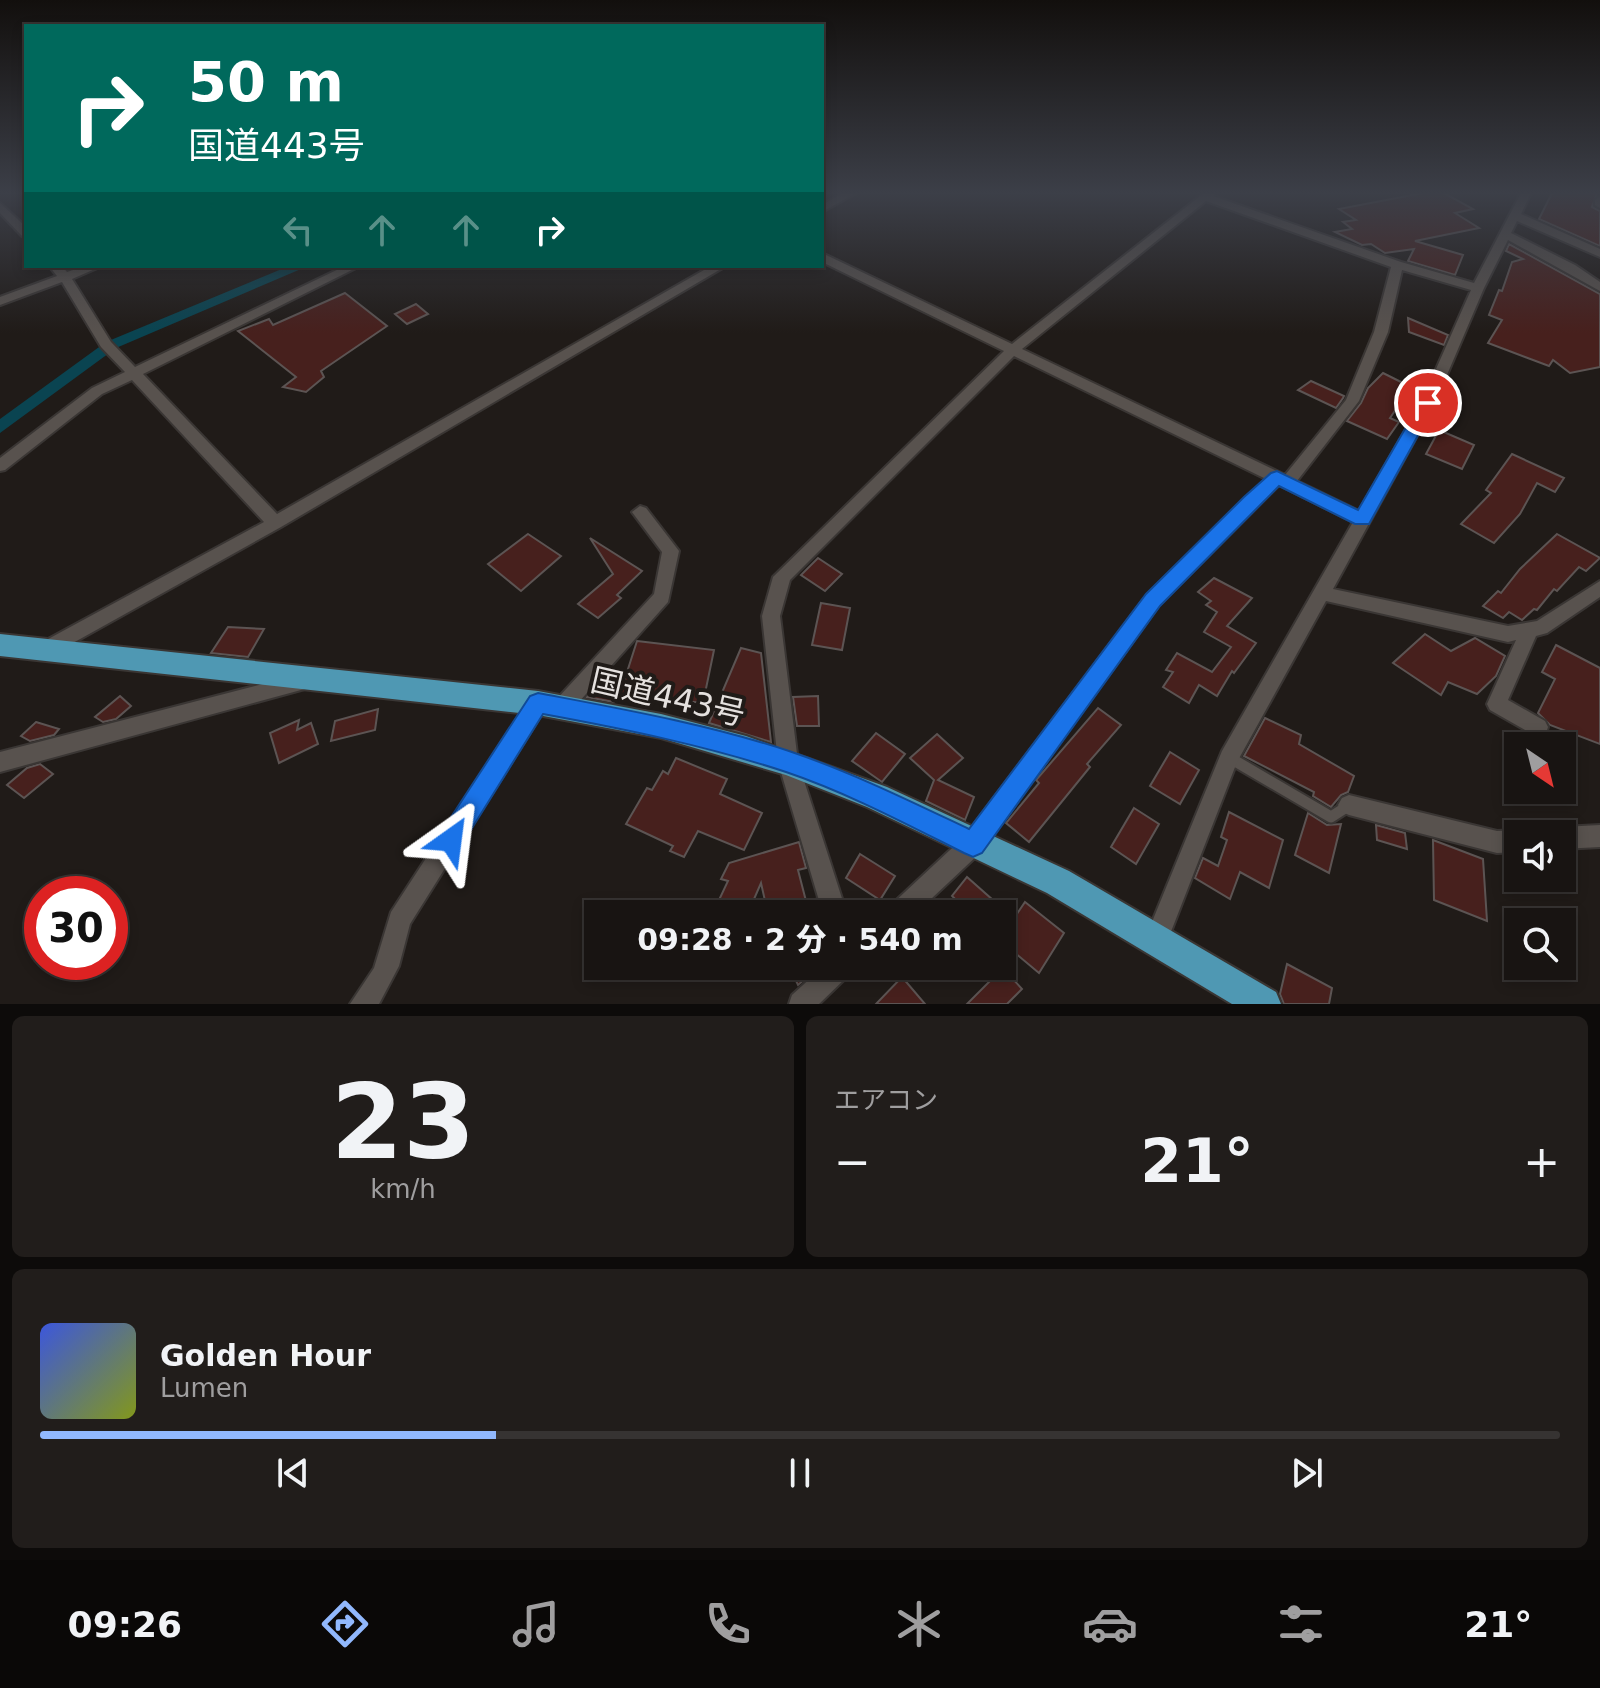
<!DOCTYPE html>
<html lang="ja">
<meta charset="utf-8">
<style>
:root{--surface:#181412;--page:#211d1b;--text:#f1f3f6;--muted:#9f9e9f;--line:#363332;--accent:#91b8fd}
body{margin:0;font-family:"DejaVu Sans","Noto Sans JP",sans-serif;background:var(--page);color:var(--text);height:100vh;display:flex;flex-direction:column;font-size:30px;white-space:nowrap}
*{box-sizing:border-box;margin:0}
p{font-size:26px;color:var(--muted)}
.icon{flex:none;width:44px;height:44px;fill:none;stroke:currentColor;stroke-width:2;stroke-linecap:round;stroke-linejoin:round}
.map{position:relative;height:1004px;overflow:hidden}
.panel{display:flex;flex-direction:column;gap:12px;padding:12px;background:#0d0b0a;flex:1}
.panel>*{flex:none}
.guide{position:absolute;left:24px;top:24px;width:800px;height:244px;border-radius:0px;box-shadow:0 4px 12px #0003,0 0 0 2px var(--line);background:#00695c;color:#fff;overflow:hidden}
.needle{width:52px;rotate:145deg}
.fabs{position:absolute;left:1504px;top:732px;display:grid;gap:16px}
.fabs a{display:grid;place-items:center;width:72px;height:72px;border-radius:0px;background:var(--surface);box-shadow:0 4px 12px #0003,0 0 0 2px var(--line);font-size:40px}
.speed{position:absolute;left:24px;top:876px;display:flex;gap:16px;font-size:40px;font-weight:700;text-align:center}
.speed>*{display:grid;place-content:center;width:104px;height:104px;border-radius:50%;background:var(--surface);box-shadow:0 4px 12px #0003,0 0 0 2px var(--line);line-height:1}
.speed .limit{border:12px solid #d22;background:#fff;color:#111}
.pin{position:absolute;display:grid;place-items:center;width:68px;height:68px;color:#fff;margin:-34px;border:4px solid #fff;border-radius:50%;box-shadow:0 2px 8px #0007}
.me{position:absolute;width:88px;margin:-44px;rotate:31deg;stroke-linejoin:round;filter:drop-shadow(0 0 6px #0008)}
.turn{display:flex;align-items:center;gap:28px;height:168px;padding:0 32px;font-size:36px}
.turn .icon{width:104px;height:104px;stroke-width:2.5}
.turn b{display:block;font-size:56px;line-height:68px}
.lanes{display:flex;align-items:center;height:76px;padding:0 32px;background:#0003;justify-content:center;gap:40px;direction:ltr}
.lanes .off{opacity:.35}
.big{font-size:60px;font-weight:800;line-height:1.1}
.panel .card{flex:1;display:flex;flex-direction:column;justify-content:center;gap:12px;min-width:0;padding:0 28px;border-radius:12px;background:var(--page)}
.panel .dial{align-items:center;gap:0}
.dial b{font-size:104px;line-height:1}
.song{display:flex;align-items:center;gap:24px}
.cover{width:96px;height:96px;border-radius:12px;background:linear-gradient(135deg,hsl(230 70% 55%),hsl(70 70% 35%))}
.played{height:8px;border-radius:4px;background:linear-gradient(90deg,var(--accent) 30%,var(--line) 30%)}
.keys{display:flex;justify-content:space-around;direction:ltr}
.heat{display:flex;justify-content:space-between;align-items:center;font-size:44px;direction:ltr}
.panel .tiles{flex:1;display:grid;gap:12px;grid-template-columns:1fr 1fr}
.card:last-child{grid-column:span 2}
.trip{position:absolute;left:584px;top:900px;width:432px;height:80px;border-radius:0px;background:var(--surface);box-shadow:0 4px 12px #0003,0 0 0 2px var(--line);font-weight:800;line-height:80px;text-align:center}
.tab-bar{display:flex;height:128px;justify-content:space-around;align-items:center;background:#0a0807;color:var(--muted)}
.tab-bar .icon{width:56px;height:56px}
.tab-bar .current{color:var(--accent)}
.tab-bar b{font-size:36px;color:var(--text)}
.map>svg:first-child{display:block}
</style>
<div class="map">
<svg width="1600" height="1004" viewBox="0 0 1600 1004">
<rect width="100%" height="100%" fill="#201b18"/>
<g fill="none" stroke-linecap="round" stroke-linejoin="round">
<!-- canal -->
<polygon fill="#0a4451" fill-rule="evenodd" points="289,266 308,266 116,348 0,433 0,419 106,342"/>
</g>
<!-- building -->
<g fill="#47201d" stroke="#5c5453" stroke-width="2">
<polygon points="1423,193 1444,193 1473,209 1455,213 1479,228 1415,241 1463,255 1455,275 1408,261 1414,249 1385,253 1371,244 1362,245 1335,232 1352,229 1343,222 1356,220 1339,209"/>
<polygon points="1552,193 1597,193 1592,207 1600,211 1600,246 1539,219"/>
<polygon points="1509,244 1600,294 1600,367 1570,373 1553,360 1549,366 1488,343 1502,320 1489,315 1499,290 1502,291 1512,262 1523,259 1506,251"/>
<polygon points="345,293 387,326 321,371 324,377 306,392 283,387 296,377 238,331 269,319 273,325"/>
<polygon points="416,304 428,314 407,324 395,314"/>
<polygon points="1408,318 1448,335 1444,345 1409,332"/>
<polygon points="1383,373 1411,387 1390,418 1399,422 1387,439 1347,421 1361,403 1368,388"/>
<polygon points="1311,381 1344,396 1343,398 1336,408 1298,390"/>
<polygon points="1439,430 1474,445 1462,469 1426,454"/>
<polygon points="1512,454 1564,478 1555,492 1537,483 1520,514 1494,543 1461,524 1491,493 1486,490"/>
<polygon points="528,534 561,556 521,591 488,564"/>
<polygon points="1557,534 1600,558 1586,571 1579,567 1557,591 1554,589 1537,610 1534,609 1522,620 1509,612 1503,618 1483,606 1498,591 1501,593 1520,569"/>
<polygon points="590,538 642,571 617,595 621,598 598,618 578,604 613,574"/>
<polygon points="818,558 842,574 825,591 801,575"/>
<polygon points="1214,578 1252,598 1227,626 1256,643 1234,673 1232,671 1217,696 1199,685 1189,703 1163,687 1173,672 1166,670 1177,653 1212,672 1231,647 1204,632 1217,612 1206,605 1211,601 1198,592"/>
<polygon points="821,603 850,608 842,650 812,645"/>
<polygon points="228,627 264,629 248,657 211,653"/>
<polygon points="1425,634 1451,651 1475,638 1505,656 1496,676 1477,694 1448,682 1441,695 1393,663"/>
<polygon points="637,641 714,650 703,703 620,694"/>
<polygon points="1556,645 1600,668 1600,744 1550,725 1538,713 1555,679 1542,672"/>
<polygon points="741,648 761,653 771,742 709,723"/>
<polygon points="597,686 616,691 614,702 587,697"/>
<polygon points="120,696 131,706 116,719 103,722 95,717"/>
<polygon points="818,696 819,726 797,726 793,697"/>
<polygon points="1098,708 1121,725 1087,764 1090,767 1029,842 1006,823 1039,783 1036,780 1043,772"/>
<polygon points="378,709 375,730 331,741 335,721"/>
<polygon points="1265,718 1301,735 1299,744 1354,776 1348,792 1341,795 1331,807 1313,796 1314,792 1244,756"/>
<polygon points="299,720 297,730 311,723 318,744 279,763 270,733"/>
<polygon points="36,722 59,729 54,735 30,741 21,736"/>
<polygon points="876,733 905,754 882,782 852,761"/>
<polygon points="937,734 963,758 938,780 974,797 965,820 926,801 934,780 910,758"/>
<polygon points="1170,752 1199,770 1180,804 1150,786"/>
<polygon points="676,758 727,779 720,794 762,813 744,850 698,831 684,857 670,851 673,846 626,824 647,788 652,790 663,771 668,774"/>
<polygon points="40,764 53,774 24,798 7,785 27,768"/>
<polygon points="1134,808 1159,824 1136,864 1111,847"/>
<polygon points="1229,812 1283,840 1269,888 1240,872 1230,899 1195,878 1203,858 1218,866 1227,840 1221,837"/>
<polygon points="1308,813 1327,825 1341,824 1329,873 1295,855"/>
<polygon points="1376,825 1405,833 1407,849 1377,840"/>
<polygon points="1433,840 1483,859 1487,921 1434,900"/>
<polygon points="799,842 806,868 798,870 806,901 815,899 820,914 768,914 761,883 748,913 719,900 728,881 721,879 729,863"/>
<polygon points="860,854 895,876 880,900 846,878"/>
<polygon points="967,877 994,901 984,914 971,914 952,896"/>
<polygon points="1025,902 1064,933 1039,973 1002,942 1002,936"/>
<polygon points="1287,964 1332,988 1329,1004 1284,1004 1280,994"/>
<polygon points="789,966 820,966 798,985"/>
<polygon points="1003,968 1022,989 1007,1004 967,1004"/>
<polygon points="902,977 925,1004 876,1004"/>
</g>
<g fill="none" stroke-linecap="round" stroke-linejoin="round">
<defs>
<polyline id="service" points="1230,758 1331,817 1348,806"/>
<g id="minor">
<polygon points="843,193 856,193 822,212 822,205"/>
<path d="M 1204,193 L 1215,193 L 1213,196 L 1401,262 L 1474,283 L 1521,193 L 1531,193 L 1521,214 L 1600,249 L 1600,257 L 1517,221 L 1511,233 L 1575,265 L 1600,282 L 1600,291 L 1508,240 L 1484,288 L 1435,403 L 1333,589 L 1508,626 L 1537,621 L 1600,581 L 1600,597 L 1547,633 L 1536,636 L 1508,700 L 1545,721 L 1548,727 L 1542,746 L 1522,746 L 1527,731 L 1490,710 L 1487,704 L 1516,640 L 1508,642 L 1326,601 L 1237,762 L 1165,947 L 1157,951 L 1149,947 L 1145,939 L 1222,751 L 1353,522 L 1279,485 L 1159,605 L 981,852 L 915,914 L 886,914 L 890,906 L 965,836 L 1147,595 L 1266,479 L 1014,356 L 790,580 L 780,616 L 798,762 L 847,914 L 823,914 L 778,762 L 762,616 L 773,577 L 1004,351 L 822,262 L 822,253 L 1012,344 ZM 1206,201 L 1391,267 L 1374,332 L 1346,400 L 1285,475 L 1022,349 ZM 1402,270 L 1471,290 L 1421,403 L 1359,511 L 1297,481 L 1359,401 L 1388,332 Z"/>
<polygon points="1600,197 1600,208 1595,205 1595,200"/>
<polygon points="0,203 26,227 26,237 22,236 0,213"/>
<polygon points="49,266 62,266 67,272 85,266 102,266 72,279 111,342 135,367 345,266 360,266 143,374 277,514 711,266 726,266 281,527 46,658 39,656 37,650 39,644 264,522 132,380 102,394 5,470 0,471 0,458 92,388 125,372 101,347 62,282 0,305 0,297 57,276"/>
<polygon points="640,506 646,508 679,551 668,602 569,713 562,716 555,713 552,707 555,701 654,594 662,552 632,512"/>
<polygon points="301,674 308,676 311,682 308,688 301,690 0,772 0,752"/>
<polygon points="538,694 545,697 548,703 545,709 410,924 399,966 379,1004 350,1004 374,968 391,912 531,697"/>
<polygon points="1349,795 1497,831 1518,830 1526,834 1518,834 1518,852 1497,853 1349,815 1342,812 1338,805 1342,798"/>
<polygon points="1600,825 1600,847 1562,849 1562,834 1553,834 1554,830 1562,827"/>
<polygon points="824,966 854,966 850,974 819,1004 789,1004 792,995"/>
</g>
<polygon id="trunk" points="0,634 538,691 661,714 746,736 887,787 1069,871 1276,992 1281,1004 1232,1004 1047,893 867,807 786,775 661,738 538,715 0,656"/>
</defs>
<!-- service casing -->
<use href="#service" stroke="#3a3634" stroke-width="15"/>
<!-- minor casing -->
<use href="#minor" stroke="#3a3634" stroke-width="4"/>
<!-- trunk casing -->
<use href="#trunk" stroke="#3a3634" stroke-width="4"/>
<!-- service -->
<use href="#service" stroke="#58524e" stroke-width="11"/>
<!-- minor -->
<use href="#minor" fill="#58524e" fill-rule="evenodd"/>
<!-- trunk -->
<use href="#trunk" fill="#4f98b3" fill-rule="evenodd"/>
</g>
<!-- sky -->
<linearGradient id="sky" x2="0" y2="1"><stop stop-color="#120f0d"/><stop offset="0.58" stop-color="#3c3f48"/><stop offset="1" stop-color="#3c3f48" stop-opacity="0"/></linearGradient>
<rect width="1600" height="333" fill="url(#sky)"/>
<!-- route -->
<path fill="#1a73e8" stroke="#114b97" stroke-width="2" d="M 1428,398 L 1436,403 L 1369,524 L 1355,524 L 1279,486 L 1160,606 L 982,853 L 973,857 L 964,853 C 906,824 848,793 786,772 C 707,746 625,729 543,714 L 459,849 L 451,852 L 442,849 L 438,840 L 442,831 L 530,696 L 538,693 C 622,709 707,724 789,751 C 851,772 910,801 969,829 L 1146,594 L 1244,497 L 1271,473 L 1277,471 L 1358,510 L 1420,403 Z"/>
<g text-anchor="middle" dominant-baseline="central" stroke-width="8" stroke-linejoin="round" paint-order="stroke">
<!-- near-street labels -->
<g font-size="32" fill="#e5e1df" stroke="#201b18">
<text transform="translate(668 697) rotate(13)">国道443号</text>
</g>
</g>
</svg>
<div class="fabs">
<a><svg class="needle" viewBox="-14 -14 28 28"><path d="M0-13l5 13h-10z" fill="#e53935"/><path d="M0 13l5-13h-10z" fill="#9f9e9f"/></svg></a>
<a><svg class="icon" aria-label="sound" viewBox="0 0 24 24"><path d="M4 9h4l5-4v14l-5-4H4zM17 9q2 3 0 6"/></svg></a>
<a><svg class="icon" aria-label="search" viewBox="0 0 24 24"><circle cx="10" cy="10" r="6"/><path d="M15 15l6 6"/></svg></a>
</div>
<div class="speed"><div class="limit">30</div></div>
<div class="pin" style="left:1428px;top:403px;background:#d93025"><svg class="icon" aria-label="arrive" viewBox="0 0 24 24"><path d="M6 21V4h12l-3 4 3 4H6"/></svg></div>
<svg class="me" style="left:451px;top:840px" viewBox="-20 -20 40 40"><path d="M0-17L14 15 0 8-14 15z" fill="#1a73e8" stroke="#fff" stroke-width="4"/></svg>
<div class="trip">09:28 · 2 分 · 540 m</div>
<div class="guide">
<div class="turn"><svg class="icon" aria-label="right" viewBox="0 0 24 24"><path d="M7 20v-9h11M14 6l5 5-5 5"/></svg><div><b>50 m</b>国道443号</div></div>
<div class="lanes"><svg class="icon off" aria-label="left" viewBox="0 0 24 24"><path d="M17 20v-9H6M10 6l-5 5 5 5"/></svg><svg class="icon off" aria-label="ahead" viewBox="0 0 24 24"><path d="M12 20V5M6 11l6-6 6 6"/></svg><svg class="icon off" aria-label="ahead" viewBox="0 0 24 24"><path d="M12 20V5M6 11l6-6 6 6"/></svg><svg class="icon" aria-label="right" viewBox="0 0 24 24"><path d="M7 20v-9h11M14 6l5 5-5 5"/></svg></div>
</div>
</div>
<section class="panel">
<div class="tiles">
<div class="card dial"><b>23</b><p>km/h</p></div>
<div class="card"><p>エアコン</p>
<div class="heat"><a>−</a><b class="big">21°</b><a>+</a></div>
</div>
<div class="card">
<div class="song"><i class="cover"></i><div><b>Golden Hour</b><p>Lumen</p></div></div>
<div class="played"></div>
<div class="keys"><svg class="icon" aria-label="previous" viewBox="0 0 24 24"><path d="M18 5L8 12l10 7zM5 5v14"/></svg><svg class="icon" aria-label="pause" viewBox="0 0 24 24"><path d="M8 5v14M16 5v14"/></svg><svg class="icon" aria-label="next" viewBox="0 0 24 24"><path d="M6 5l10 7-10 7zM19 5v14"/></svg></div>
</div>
</div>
</section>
<nav class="tab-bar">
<b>09:26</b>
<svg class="icon current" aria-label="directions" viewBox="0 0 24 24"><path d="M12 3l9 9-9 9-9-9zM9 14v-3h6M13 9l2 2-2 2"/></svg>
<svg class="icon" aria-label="music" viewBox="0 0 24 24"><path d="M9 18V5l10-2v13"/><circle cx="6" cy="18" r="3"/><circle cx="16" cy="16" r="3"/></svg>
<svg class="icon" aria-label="phone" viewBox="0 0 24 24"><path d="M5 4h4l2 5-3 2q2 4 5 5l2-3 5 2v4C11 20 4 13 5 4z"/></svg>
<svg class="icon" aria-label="climate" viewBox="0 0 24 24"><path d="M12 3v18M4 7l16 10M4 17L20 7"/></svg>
<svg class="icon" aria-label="car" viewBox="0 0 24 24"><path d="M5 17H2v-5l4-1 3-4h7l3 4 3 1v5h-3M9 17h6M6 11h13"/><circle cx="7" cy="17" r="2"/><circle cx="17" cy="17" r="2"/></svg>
<svg class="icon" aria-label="filters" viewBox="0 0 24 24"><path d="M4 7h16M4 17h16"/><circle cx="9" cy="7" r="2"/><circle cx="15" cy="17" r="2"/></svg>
<b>21°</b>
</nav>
